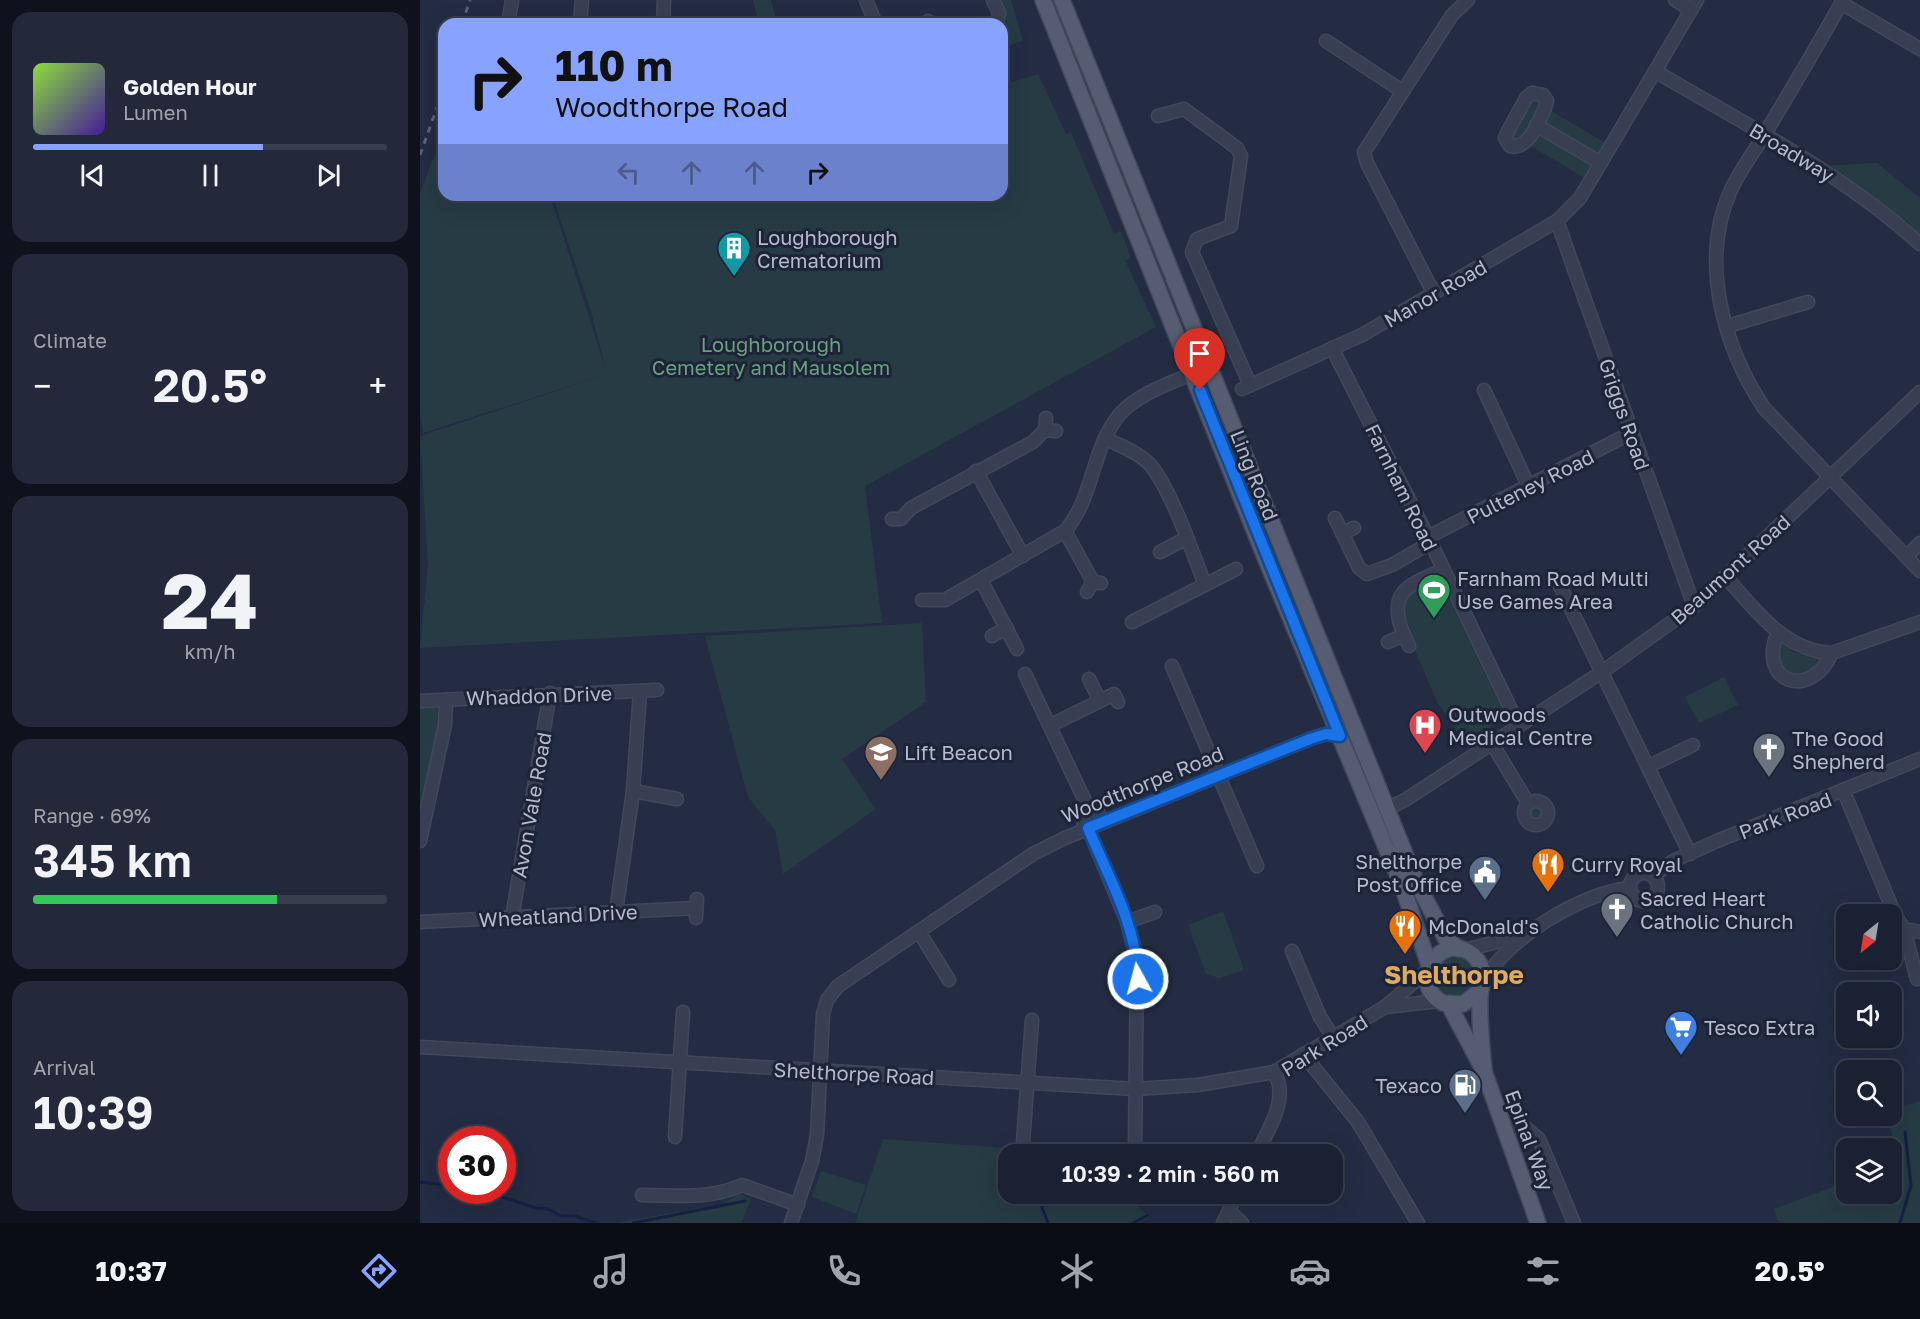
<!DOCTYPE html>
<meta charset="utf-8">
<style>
:root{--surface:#1a2132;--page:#23293a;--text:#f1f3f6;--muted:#9fa3ac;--line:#383e4d;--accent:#88a2ff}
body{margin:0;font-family:"Golos Text",sans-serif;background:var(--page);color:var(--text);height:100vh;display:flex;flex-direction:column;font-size:22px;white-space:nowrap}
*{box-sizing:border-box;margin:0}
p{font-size:20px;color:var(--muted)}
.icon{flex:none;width:33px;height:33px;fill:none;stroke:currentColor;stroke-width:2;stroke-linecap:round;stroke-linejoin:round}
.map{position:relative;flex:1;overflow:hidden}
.sheet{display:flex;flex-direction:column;gap:12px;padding:12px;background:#0e121c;width:420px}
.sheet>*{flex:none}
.top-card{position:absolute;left:18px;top:18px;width:570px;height:183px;border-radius:18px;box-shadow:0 6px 24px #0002,0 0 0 2px var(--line);background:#88a2ff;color:#111;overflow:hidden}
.needle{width:39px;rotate:210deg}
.buttons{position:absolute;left:1416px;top:904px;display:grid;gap:12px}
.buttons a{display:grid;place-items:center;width:66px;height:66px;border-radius:12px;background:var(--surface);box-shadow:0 6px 24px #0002,0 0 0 2px var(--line);font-size:30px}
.speed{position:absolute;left:18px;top:1126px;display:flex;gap:12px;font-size:30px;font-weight:700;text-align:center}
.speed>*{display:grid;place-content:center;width:78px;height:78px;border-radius:50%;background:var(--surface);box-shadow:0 6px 24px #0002,0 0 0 2px var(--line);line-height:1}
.speed .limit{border:9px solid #d22;background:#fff;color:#111}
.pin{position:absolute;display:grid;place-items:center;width:51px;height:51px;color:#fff;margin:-62px -26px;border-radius:50% 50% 50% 0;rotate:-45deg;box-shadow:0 0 6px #0007}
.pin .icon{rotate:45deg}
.me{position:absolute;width:66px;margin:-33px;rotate:353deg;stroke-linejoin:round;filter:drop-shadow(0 0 4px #0008)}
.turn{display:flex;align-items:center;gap:21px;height:126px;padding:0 18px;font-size:27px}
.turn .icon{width:78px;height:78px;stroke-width:2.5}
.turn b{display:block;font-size:42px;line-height:51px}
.lanes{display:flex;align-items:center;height:57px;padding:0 18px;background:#0003;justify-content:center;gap:30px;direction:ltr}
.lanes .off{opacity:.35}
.big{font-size:45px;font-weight:600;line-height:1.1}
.sheet .tile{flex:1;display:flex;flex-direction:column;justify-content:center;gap:9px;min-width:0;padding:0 21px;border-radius:18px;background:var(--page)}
.sheet .dial{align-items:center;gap:0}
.dial b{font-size:78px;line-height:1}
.song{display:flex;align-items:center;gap:18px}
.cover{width:72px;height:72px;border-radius:9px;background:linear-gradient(135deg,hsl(90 70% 55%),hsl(260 70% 35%))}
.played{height:6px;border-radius:3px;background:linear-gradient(90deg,var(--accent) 65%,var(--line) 65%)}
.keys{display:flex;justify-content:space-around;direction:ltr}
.heat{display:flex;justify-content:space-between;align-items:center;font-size:33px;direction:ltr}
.charge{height:9px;border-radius:4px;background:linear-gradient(90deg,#34c759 69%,var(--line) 0)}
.trip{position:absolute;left:578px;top:1144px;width:345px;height:60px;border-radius:18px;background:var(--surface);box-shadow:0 6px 24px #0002,0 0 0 2px var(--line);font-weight:600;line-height:60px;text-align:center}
.tab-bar{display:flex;height:96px;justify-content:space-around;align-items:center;background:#0a0d14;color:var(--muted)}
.tab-bar .icon{width:42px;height:42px}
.tab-bar .on{color:var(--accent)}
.tab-bar b{font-size:27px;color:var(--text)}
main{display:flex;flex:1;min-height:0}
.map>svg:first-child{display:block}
</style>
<main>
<section class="sheet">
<div class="tile">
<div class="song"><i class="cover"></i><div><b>Golden Hour</b><p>Lumen</p></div></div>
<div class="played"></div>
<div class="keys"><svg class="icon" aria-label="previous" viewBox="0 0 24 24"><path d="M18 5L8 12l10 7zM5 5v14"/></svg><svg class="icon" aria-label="pause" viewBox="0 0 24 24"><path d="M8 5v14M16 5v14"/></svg><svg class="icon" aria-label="next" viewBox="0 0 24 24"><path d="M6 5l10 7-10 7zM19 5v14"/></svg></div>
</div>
<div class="tile"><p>Climate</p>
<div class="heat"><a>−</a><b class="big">20.5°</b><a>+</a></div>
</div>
<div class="tile dial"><b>24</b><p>km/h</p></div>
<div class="tile"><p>Range · 69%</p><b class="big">345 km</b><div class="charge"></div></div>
<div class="tile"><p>Arrival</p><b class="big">10:39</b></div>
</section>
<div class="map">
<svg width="1500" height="1223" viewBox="0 0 1500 1223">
<rect width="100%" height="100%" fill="#232c43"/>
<!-- green -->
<g fill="#263b44">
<polygon points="333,0 351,0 357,24 339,24"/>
<polygon points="573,0 591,0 603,41 582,48 582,24"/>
<polygon points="618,74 646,134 651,132 694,234 701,231 711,258 705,260 736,327 445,486 462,623 0,648 8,565 0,436 188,374 3,433 0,414 0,193 24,131 24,195 130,195 185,367 171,311 132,195 582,195 582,85"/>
<polygon points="1118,93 1126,108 1191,146 1170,181 1106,143 1098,147 1087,133 1106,98"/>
<polygon points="1457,163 1500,198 1500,244 1397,166"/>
<polygon points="1016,580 1021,583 1086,717 1046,744 1017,702 994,648 981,611 986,595"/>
<polygon points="502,623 506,702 422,759 456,809 363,874 355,830 328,797 285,636"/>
<polygon points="1365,637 1367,646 1373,652 1393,657 1398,653 1412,653 1392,679 1365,676 1351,655"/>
<polygon points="1304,677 1318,705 1279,723 1265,697"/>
<polygon points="0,705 17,708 21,718 0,821"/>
<circle cx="1116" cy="813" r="12"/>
<polygon points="803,911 824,970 799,978 786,974 768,925"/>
<circle cx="1034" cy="977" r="21"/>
<polygon points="1500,1101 1500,1223 1359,1223 1354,1209 1426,1182 1426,1194 1472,1194 1472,1166 1481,1162 1466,1116 1472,1116 1472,1111"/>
<polygon points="463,1139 600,1149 603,1143 652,1152 656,1155 588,1155 588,1194 703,1194 730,1217 718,1223 435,1223"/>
<polygon points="401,1171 446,1185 436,1214 392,1197"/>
<polygon points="320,1193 331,1200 321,1223 195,1223 302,1204"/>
</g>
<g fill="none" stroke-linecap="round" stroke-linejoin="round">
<!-- stream -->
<g stroke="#152042" stroke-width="3">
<polyline points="0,1182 32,1186"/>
<polyline points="41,1191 67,1196 76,1195 116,1208 128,1209 141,1216 154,1216 176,1223"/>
<polyline points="617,1194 628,1223"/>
<polyline points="213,1223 325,1201"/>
<polyline points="713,1223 728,1215"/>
<polyline points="1480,1223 1491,1185 1485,1132"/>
</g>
<defs>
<g id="minor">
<polyline points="446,0 456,24"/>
<polyline points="573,0 579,13 577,24"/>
<polyline points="1255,0 1271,10"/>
<path d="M 1423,0 C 1399,43 1374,85 1349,127 C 1337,148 1321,168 1311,190 C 1279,260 1303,346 1344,408 L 1500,571"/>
<polyline points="1421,3 1500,49"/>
<polyline points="508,21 510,24"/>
<polyline points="88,24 92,0"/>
<polyline points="160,24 162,0"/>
<polyline points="243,24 244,0"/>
<polyline points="906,41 982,91"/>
<path d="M 1235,71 C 1326,125 1422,173 1500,244"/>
<path d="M 1112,93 L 1123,95 L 1127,101 L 1125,108 C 1118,122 1109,150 1090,146 L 1085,138 L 1087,133 L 1106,98 Z"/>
<polyline points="738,116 764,109 817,148 821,156 811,226 777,239 772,252 830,385"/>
<polyline points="1116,125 1181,163"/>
<polyline points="1137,221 1274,606"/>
<polyline points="1014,294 947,163 944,152 1032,15 1048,0"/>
<polyline points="1308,326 1388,302"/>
<polyline points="912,348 1008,537 1098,724"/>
<polyline points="822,389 942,335 1137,221 1160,198 1277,0"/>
<polyline points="1064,390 1109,487"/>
<polyline points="626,418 625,430 636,431"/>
<path d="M 685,438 C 700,446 721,453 732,467 C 752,493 773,553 785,585"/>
<polyline points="556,471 603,556"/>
<polyline points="915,518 939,568 947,574 972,565 1010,543"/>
<polyline points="472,519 481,519 491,508 613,442 625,430"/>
<polyline points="645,531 673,582"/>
<polyline points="922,533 934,528"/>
<polyline points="1008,537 1211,433"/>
<polyline points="740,552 767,538"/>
<polyline points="1487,556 1500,543"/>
<path d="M 1306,577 C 1335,610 1366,652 1412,653 L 1500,622"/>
<polyline points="1136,578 1270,854"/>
<polyline points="561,580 597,649"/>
<polyline points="667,592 673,582 681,583"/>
<path d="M 502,600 L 525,600 L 645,531 C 675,496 671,448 700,414 C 718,394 749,384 773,373"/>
<polyline points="712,622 816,569"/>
<path d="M 1358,632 C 1336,683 1391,701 1412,653"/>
<polyline points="984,635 989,646"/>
<polyline points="572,636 587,628"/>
<path d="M 968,642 L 984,635 C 966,593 987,585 1023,570"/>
<polyline points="752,666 837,866"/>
<polyline points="605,674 667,805"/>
<polyline points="669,679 680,701 694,694 698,702"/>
<polyline points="0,701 237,690"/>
<polyline points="631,725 680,701"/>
<polyline points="1071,742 1108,803"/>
<polyline points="1229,766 1273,745"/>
<polyline points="213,791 257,799"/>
<polyline points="1424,792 1475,915 1484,929 1500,932"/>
<circle cx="1116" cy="813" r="12"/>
<polyline points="967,809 985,800 1182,672 1274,606 1500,392"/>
<polyline points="668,828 707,922 717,960 715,1147"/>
<polyline points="664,830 663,809 667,805 678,812 683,823"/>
<polyline points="0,841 25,725 26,700"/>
<circle cx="1224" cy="887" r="14"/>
<polyline points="1233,876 1253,861 1297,841 1500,759"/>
<polyline points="196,912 213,791 220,692"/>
<polyline points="92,918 130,693"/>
<polyline points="276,918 277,899"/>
<polyline points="0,922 276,908"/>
<polyline points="707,922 735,912"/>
<polyline points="1484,929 1497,979"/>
<polyline points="499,932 529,980"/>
<polyline points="1045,950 1104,935"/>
<polyline points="872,951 900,1017 913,1037"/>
<path d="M 1063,982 C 1086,939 1161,893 1209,888"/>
<polyline points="965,1007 1019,1001"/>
<polyline points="0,1047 715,1089 778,1085 854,1072 965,1007 1007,971"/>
<polyline points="883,1054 938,1122 998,1223"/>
<polyline points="1084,1131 1101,1124 1119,1139 1154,1223"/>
<polyline points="255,1137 263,1012"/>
<polyline points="603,1143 612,1020"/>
<path d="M 836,1155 C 848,1130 870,1099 854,1072"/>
<path d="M 222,1195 C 258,1195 288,1200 322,1185 L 378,1205"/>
<polyline points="809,1211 822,1223"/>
<polyline points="371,1223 392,1161 397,1135 403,1014 407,1000 418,986 613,854 645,838 890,739 906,734 920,736"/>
<polyline points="803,1223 817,1194"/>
</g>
<g id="major">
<polyline points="623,0 844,555 983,888 1009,965"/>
<polyline points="642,0 996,881 1026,939 1039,949"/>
<path d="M 1060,991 L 1043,1004 L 1023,1003 C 986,983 1021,929 1053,955 C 1058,960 1063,967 1063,975 C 1064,983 1060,989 1060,997 C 1059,1022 1062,1046 1064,1071"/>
<polyline points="1029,1005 1064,1071 1118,1223"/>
</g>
</defs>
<!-- minor casing -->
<use href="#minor" stroke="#42485c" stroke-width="15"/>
<!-- major casing -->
<use href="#major" stroke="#42485c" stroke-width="18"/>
<!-- minor -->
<use href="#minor" stroke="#383f52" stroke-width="12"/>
<!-- major -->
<use href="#major" stroke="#565d72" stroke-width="15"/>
<!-- rail -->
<g stroke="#5a627a" stroke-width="3" stroke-dasharray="6 6" stroke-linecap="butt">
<polyline points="42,24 50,0"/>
<polyline points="0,155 24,88"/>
</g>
</g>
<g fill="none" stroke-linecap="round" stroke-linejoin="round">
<defs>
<path id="route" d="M 718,979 C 717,926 688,876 668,828 L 890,739 L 906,734 L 920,736 L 780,390"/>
</defs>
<!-- route casing -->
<use href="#route" stroke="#114b97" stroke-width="15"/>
<!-- route -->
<use href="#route" stroke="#1a73e8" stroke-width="10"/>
</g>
<!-- icons -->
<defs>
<symbol id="building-pin" viewBox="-11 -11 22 30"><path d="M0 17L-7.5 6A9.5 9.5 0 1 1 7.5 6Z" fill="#0f9aa8" stroke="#1d2438"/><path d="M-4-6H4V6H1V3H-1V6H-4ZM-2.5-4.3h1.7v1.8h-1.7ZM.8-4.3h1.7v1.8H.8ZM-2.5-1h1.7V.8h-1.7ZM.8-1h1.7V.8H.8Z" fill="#fff"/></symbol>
<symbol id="stadium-pin" viewBox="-11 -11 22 30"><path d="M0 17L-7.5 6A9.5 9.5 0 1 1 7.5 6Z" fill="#2e9e5b" stroke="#1d2438"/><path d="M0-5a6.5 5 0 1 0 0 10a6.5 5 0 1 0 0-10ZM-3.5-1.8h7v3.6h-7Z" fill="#fff"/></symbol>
<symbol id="hospital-pin" viewBox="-11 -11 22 30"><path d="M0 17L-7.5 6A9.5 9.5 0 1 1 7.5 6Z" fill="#e0444e" stroke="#1d2438"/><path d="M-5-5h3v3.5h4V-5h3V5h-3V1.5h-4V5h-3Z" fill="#fff"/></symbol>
<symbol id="church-pin" viewBox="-11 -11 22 30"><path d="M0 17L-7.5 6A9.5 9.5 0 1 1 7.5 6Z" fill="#6b7280" stroke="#1d2438"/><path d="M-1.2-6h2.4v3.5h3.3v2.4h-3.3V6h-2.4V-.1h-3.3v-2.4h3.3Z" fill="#fff"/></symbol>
<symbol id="school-pin" viewBox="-11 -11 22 30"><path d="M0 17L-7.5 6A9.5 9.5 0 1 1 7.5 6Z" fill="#8d6e63" stroke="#1d2438"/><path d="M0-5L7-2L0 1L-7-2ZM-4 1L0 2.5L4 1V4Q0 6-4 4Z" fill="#fff"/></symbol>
<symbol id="restaurant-pin" viewBox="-11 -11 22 30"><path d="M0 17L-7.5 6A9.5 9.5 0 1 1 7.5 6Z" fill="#e8710a" stroke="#1d2438"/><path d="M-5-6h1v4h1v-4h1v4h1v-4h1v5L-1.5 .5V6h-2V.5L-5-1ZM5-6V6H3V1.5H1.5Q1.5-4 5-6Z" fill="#fff"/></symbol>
<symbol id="civic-pin" viewBox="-11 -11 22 30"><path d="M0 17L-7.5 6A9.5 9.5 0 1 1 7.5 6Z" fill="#5c6f8a" stroke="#1d2438"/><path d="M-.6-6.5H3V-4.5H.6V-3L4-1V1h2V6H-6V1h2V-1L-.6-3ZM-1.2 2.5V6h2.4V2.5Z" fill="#fff"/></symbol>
<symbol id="supermarket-pin" viewBox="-11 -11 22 30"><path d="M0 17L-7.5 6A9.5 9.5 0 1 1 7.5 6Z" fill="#3f7fe0" stroke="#1d2438"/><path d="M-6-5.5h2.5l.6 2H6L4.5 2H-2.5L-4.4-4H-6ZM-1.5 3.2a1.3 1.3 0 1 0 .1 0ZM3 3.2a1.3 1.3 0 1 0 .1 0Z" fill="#fff"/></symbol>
<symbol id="fuel-pin" viewBox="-11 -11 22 30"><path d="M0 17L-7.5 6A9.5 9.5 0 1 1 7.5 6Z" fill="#5c6f8a" stroke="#1d2438"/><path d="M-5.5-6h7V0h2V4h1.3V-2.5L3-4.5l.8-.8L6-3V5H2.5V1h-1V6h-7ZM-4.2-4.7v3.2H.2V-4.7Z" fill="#fff"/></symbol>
</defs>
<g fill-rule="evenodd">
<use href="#building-pin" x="295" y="229" width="38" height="52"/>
<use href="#stadium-pin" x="995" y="571" width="38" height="52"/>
<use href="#hospital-pin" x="986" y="706" width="38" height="52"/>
<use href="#church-pin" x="1330" y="730" width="38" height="52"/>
<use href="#school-pin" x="442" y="733" width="38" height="52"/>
<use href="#restaurant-pin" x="1109" y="845" width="38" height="52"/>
<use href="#civic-pin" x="1046" y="853" width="38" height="52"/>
<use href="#church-pin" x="1178" y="890" width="38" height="52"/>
<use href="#restaurant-pin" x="966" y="907" width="38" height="52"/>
<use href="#supermarket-pin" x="1242" y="1008" width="38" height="52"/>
<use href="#fuel-pin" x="1026" y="1066" width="38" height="52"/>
</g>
<g text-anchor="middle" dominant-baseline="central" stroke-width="6" stroke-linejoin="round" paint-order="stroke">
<!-- street labels -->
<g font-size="20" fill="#b5bacc" stroke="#1d2438">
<text transform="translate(1372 152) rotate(31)">Broadway</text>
<text transform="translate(1015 293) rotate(-30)">Manor Road</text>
<text transform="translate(1205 414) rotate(71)">Griggs Road</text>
<text transform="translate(835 475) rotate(68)">Ling Road</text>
<text transform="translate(1110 486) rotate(-27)">Pulteney Road</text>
<text transform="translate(982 487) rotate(64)">Farnham Road</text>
<text transform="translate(1310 569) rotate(-42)">Beaumont Road</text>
<text transform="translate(119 695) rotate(-2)">Whaddon Drive</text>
<text transform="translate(722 784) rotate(-22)">Woodthorpe Road</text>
<text transform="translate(111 805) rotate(-80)">Avon Vale Road</text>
<text transform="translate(1365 815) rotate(-21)">Park Road</text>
<text transform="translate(138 915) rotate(-3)">Wheatland Drive</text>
<text transform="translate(904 1045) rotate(-32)">Park Road</text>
<text transform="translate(434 1073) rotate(3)">Shelthorpe Road</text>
<text transform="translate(1110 1140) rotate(70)">Epinal Way</text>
</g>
<!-- poi labels -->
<g font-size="20" fill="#b5bacc" stroke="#1d2438" text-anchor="start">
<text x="337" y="237">Loughborough<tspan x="337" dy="23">Crematorium</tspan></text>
<text x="1037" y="578">Farnham Road Multi<tspan x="1037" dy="23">Use Games Area</tspan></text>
<text x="1028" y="714">Outwoods<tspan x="1028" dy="23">Medical Centre</tspan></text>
<text x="1372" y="738">The Good<tspan x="1372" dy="23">Shepherd</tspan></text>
<text x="484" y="752">Lift Beacon</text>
<text x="1042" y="861" text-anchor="end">Shelthorpe<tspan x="1042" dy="23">Post Office</tspan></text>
<text x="1151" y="864">Curry Royal</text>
<text x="1220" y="898">Sacred Heart<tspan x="1220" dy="23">Catholic Church</tspan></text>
<text x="1008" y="926">McDonald's</text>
<text x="1284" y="1027">Tesco Extra</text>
<text x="1022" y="1085" text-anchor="end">Texaco</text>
</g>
<!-- park labels -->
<g font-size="20" fill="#6a9f7f" stroke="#1d2438">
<text x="351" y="344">Loughborough<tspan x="351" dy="23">Cemetery and Mausolem</tspan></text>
</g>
<!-- district labels -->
<g font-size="26" font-weight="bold" fill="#dfab5e" stroke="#1d2438">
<text x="1034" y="974">Shelthorpe</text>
</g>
</g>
</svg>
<div class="buttons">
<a><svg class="needle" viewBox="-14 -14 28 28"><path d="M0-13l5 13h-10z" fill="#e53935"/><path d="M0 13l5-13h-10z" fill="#9fa3ac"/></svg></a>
<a><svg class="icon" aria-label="sound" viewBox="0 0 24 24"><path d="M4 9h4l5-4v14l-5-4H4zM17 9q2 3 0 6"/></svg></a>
<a><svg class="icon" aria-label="search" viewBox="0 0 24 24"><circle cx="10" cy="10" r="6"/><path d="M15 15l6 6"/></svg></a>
<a><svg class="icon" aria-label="layers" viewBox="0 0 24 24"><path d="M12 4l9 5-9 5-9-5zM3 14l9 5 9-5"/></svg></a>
</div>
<div class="speed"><div class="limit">30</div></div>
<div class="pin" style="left:780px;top:390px;background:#d93025"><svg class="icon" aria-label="arrive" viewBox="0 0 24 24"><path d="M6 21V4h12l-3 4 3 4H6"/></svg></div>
<svg class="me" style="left:718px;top:979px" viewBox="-20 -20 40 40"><circle r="17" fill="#1a73e8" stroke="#fff" stroke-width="3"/><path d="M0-11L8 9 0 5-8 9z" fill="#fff"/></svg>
<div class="trip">10:39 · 2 min · 560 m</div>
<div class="top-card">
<div class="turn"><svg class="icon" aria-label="right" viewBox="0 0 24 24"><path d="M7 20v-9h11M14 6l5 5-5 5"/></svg><div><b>110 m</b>Woodthorpe Road</div></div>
<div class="lanes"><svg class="icon off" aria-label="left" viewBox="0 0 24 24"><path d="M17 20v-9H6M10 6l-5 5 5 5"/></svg><svg class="icon off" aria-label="ahead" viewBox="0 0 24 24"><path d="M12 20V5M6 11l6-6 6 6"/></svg><svg class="icon off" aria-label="ahead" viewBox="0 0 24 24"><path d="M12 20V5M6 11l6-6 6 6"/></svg><svg class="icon" aria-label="right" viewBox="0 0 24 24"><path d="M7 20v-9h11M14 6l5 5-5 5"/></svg></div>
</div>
</div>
</main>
<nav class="tab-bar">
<b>10:37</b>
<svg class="icon on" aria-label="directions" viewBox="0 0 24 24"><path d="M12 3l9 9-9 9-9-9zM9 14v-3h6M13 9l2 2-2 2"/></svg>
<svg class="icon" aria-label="music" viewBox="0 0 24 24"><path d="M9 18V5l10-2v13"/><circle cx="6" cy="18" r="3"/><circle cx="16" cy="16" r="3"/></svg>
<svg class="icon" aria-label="phone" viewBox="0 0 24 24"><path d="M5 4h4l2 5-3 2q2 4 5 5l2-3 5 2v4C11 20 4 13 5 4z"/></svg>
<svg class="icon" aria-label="climate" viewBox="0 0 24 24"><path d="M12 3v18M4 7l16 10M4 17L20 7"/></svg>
<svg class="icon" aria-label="car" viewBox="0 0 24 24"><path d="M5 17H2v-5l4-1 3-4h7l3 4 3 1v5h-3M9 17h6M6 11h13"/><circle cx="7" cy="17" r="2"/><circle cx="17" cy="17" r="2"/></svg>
<svg class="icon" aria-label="filters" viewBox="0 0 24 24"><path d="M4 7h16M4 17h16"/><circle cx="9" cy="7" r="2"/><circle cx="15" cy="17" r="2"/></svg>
<b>20.5°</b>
</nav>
